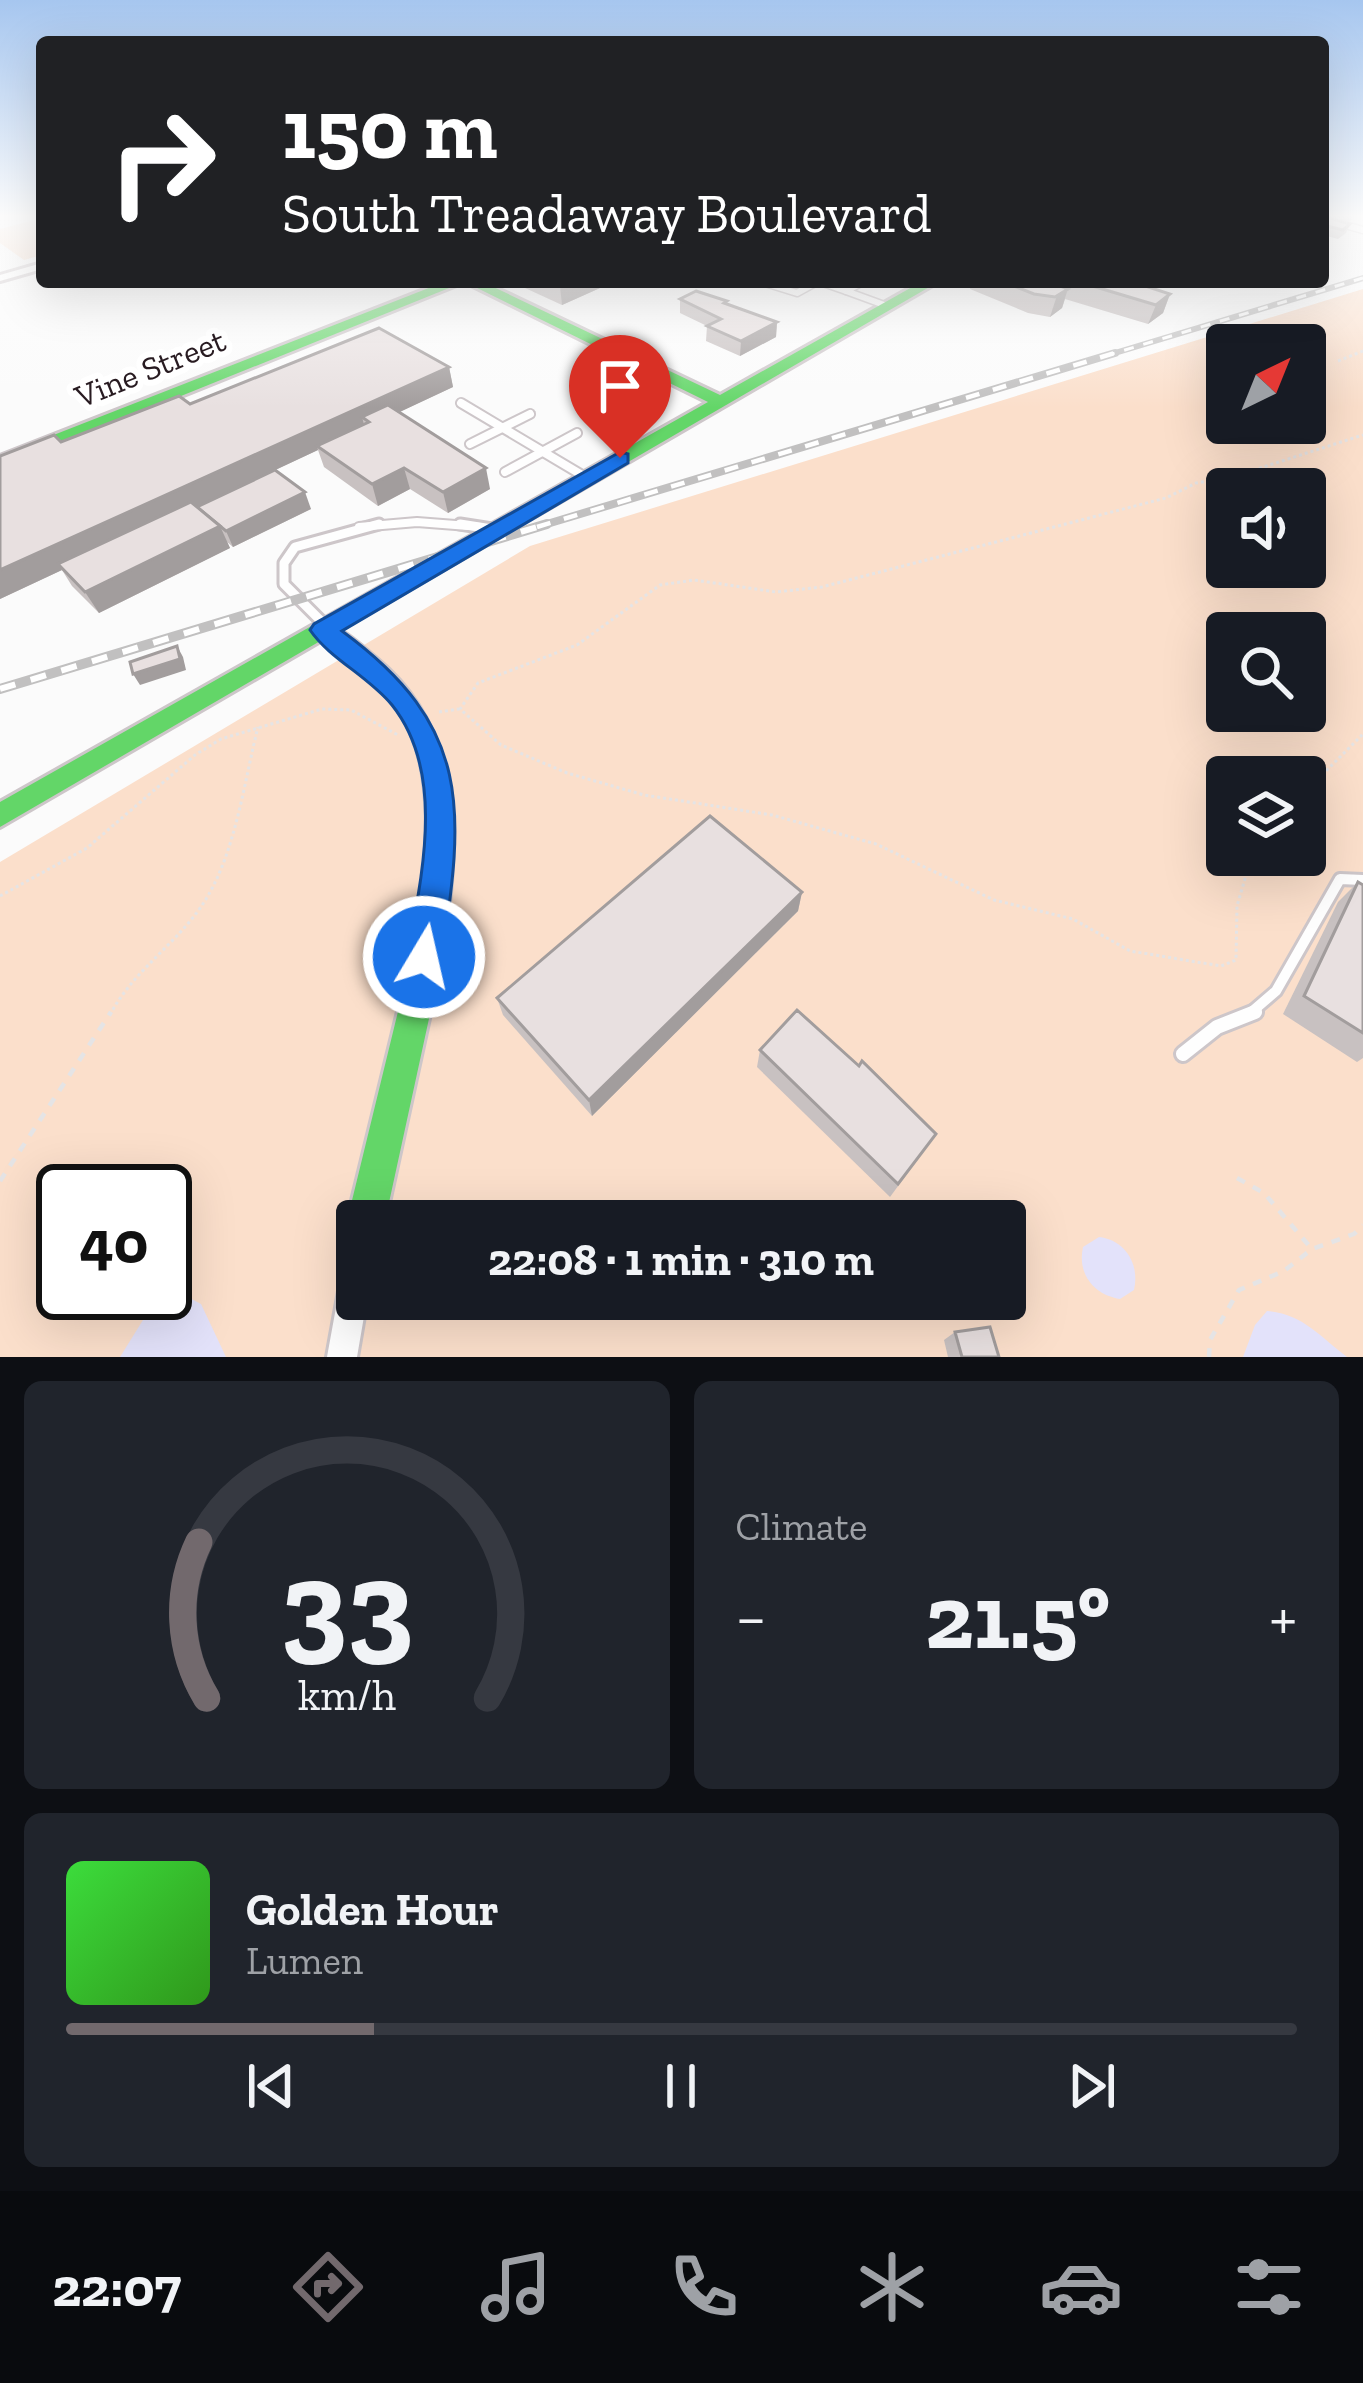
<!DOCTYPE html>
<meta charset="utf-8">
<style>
:root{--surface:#171b24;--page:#20242c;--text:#f1f3f6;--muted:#9ea1a6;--line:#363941;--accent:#72696d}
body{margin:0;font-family:"Zilla Slab",serif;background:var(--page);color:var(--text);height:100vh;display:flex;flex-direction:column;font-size:45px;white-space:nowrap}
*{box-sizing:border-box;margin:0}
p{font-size:39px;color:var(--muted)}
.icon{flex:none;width:66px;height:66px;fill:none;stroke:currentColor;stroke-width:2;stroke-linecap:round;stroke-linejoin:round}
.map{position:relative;height:1357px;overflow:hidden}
.details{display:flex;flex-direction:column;gap:24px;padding:24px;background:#0d0f14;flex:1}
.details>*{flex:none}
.banner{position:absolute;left:36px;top:36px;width:1293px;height:252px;border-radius:12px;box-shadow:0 12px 48px #0002;background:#202124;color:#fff;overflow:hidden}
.needle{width:78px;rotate:43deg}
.fabs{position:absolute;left:1206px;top:324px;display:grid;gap:24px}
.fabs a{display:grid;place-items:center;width:120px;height:120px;border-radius:12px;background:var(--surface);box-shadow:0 12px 48px #0002;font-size:60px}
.speed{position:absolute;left:36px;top:1164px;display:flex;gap:24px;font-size:60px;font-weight:700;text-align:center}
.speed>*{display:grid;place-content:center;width:156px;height:156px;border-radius:50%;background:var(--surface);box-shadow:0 12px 48px #0002;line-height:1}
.speed .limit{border:6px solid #111;border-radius:18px;background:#fff;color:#111}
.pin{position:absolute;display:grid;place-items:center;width:102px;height:102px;color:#fff;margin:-123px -51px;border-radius:50% 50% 50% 0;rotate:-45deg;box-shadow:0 0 12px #0007}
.pin .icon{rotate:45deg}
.me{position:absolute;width:132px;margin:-66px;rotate:9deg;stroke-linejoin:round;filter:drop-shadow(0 0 9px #0008)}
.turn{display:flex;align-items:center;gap:42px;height:252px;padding:0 48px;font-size:54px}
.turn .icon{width:156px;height:156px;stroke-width:2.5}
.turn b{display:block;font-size:84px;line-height:102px}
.big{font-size:90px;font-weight:700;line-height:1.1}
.details .card{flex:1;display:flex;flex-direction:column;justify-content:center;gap:18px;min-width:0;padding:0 42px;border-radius:18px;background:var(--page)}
.details .dial{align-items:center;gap:0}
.dial svg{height:312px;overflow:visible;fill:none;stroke:var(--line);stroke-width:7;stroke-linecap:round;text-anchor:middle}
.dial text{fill:var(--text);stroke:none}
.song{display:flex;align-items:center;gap:36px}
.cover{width:144px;height:144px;border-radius:18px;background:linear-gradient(135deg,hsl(120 70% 55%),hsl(110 70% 35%))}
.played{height:12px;border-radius:6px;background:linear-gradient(90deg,var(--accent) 25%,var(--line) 25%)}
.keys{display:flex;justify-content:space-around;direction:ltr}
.heat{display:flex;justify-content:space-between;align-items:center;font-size:66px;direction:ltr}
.details .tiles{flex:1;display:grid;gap:24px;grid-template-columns:1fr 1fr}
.card:last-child{grid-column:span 2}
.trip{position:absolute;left:336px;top:1200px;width:690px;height:120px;border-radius:12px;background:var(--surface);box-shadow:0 12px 48px #0002;font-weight:700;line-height:120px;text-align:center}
.tabs{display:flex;height:192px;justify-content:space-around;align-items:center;background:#090b0e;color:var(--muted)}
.tabs .icon{width:84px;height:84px}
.tabs .current{color:var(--accent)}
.tabs b{font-size:54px;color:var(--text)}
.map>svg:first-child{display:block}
</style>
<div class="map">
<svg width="1363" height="1357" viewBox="0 0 1363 1357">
<rect width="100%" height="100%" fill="#fbfbfb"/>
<!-- green -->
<g fill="#fbdfcb" fill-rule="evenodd">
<polygon points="42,218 42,255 24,260 0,243 0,229"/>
<path d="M 1363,289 L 1363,1357 L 0,1357 L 0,862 L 530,546 ZM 1227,345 L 1305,345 L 1305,423 L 1227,423 ZM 1227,489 L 1305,489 L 1305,567 L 1227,567 ZM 1227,633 L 1305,633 L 1305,711 L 1227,711 ZM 1227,777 L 1305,777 L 1305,855 L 1227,855 ZM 63,1191 L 165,1191 L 165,1293 L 63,1293 ZM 357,1221 L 1005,1221 L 1005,1299 L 357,1299 Z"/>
</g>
<!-- water -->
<g fill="#e3e2fa">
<path d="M 1099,1237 C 1125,1240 1140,1264 1134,1290 L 1120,1299 C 1094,1295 1077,1274 1083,1247 Z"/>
<polygon points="184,1295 201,1304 226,1357 120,1357 143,1320"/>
<path d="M 1267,1311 C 1303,1314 1319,1336 1347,1357 L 1243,1357 L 1255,1325 Z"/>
</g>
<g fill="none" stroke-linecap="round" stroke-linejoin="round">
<defs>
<g id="lane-far4">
<polyline points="1338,223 1363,230"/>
<polyline points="762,282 797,293 817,282"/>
<polyline points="820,282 846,291"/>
<polyline points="863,282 846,291 887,306"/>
</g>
<g id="lane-far3">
<polyline points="461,403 587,478"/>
<polyline points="470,444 530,414"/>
<polyline points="505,472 577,433"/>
<polyline points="359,527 417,522 481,527"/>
</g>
<g id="lane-far2">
<polyline points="460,524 492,529"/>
<polyline points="325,625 284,584 284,563 295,547 379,524"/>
</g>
<polyline id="lane-far1" points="1248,1015 1276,991 1340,879 1363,880"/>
<polyline id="lane" points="1183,1054 1217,1027 1255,1012"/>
<g id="street">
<polygon points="1323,218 1349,218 1323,222"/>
<polygon points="42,263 42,269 0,281 0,275"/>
<polygon points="357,1255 357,1299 367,1299 357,1357 327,1357 343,1269 347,1259"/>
</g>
<g id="fast">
<polygon points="444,282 464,282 0,469 0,456"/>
<polygon points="465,282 483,282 720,395 921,282 938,282 0,827 0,802 708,402"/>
<polygon points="419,976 430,980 435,991 385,1221 357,1221 357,1236 347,1221 403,991 408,980"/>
</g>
<path id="slow" d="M 323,622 C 343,629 361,646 377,659 C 478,742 456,877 435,991 L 430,1002 L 419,1006 L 408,1002 L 403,991 C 420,911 449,781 398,710 C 376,680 344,658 315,636 L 312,630 L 315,624 Z"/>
</defs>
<!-- lane-far4 casing -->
<use href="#lane-far4" stroke="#cdc6c9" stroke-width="9"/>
<!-- lane-far3 casing -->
<use href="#lane-far3" stroke="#cdc6c9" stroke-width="12"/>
<!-- lane-far2 casing -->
<use href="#lane-far2" stroke="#cdc6c9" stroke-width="15"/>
<!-- lane-far1 casing -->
<use href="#lane-far1" stroke="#cdc6c9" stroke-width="16"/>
<!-- lane casing -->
<use href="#lane" stroke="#cdc6c9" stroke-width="20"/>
<!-- street casing -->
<use href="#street" stroke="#cdc6c9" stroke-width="6"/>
<!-- fast casing -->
<use href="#fast" stroke="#cdc6c9" stroke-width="6"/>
<!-- slow casing -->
<use href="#slow" stroke="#cdc6c9" stroke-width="6"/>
<!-- path-far1 -->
<g stroke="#e5e4e5" stroke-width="3" stroke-dasharray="3 3" stroke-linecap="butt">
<polyline points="1338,361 1363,351"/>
<polyline points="439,712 459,709"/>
<polyline points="1305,792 1363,734"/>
<polyline points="1252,855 1237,906 1236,960 1221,966 1130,951 1073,919 994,900 876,844 772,815 644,795 567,773 501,745 460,709 478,683 577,645 660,585 694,580 776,592 822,587 1166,498 1196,483 1232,477 1363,435"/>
<polyline points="0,896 87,848 195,755 221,739 322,709 351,710 398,735"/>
<path d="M 110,1015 C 133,970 180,942 206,899 C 236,850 244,782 258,727"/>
</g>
<!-- path -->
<g stroke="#e5e4e5" stroke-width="4.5" stroke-dasharray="9 9" stroke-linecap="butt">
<polyline points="1237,1178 1264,1193 1311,1248"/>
<polyline points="0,1181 111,1012"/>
<polyline points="1209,1357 1210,1340 1239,1290 1284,1271 1312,1249 1354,1234 1363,1225"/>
</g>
<!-- lane-far4 -->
<use href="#lane-far4" stroke="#fefefe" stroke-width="6"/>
<!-- lane-far3 -->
<use href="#lane-far3" stroke="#fefefe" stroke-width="8"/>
<!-- lane-far2 -->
<use href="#lane-far2" stroke="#fefefe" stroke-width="9"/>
<!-- lane-far1 -->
<use href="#lane-far1" stroke="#fefefe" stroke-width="10"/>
<!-- lane -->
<use href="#lane" stroke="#fefefe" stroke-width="14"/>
<!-- street -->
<use href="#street" fill="#fefefe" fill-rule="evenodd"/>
<!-- fast -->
<use href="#fast" fill="#63d668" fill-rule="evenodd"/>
<!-- slow -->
<use href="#slow" fill="#ff974d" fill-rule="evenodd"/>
<defs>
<polyline id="rail-far2" points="1105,356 1363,278"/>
<polyline id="rail-far1" points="537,527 1115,353"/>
<polyline id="rail" points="0,689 547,524"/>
</defs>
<!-- rail-far2 casing -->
<use href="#rail-far2" stroke="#c1c0c0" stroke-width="6"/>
<!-- rail-far1 casing -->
<use href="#rail-far1" stroke="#c1c0c0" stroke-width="8"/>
<!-- rail casing -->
<use href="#rail" stroke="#c1c0c0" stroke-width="10"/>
<!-- rail-far2 -->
<use href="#rail-far2" stroke="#fff" stroke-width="3" stroke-dasharray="10" stroke-linecap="butt"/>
<!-- rail-far1 -->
<use href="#rail-far1" stroke="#fff" stroke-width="4.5" stroke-dasharray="14" stroke-linecap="butt"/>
<!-- rail -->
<use href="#rail" stroke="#fff" stroke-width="6" stroke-dasharray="16" stroke-linecap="butt"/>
</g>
<!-- wall -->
<g fill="#c8c1c1">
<polygon points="1323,218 1350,224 1346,233 1338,239 1323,235"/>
<polygon points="512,282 600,282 600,288 562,305"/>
<polygon points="971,282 1133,282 1170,294 1163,313 1148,324 1065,299 1062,308 1050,317 1028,313 970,289"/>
<polygon points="680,299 727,304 777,322 776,337 740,356 706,341 707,326 680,313"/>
<polygon points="449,367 453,387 399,412 490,489 448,513 410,489 378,506 324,467 318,450 275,470 311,509 233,547 227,542 230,548 99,613 72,586 62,570 0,599 0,456 61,442 190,404"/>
<polygon points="1358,882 1363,885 1363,1058 1357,1062 1283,1014 1338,902"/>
<polygon points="802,892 798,911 592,1116 503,1015 497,998"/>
<polygon points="760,1050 926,1148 890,1197 757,1067"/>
<polygon points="955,1332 999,1357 948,1357 944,1340"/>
</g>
<!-- shaded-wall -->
<g fill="#a29d9d">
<polygon points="570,282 600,282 600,288 562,305 560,286"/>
<polygon points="1067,282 1070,282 1062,308 1050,317 1060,286"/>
<polygon points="1170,294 1163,313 1148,324 1156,305"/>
<polygon points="777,322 776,337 740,356 741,341"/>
<polygon points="449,367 453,387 370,426 369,422 362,417 365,428 317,446 318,450 64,569 58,564 62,570 0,599 0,570"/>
<polygon points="404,468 410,489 378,506 372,484"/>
<polygon points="486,468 490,489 448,513 443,492"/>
<polygon points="305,492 311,509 233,547 226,531"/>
<polygon points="220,526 230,548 99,613 85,592"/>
<polygon points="177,646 183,657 186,670 140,685 133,674"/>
<polygon points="802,892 798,911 592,1116 589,1100"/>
</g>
<!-- building -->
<g fill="#e8e0e0" stroke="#a29d9d" stroke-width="3">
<polygon points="1323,218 1330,218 1350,224 1343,230 1323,225"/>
<polygon points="1004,282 1067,282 1060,286 1068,289 1055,297 1034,294"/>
<polygon points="1079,282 1133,282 1170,294 1156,305"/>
<polygon points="696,291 727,301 724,303 777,322 741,341 707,326 721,319 680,299"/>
<polygon points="379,328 449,367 0,570 0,456 54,435 61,442 179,396 190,404"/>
<polygon points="388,405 486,468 443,492 404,468 372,484 317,446 369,422 362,417"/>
<polygon points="275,470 305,492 226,531 197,507"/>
<polygon points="191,502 220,526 85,592 58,564"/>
<polygon points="177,646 180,659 133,674 130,662"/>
<polygon points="710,816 802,892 589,1100 497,998"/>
<polygon points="1358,882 1363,885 1363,1033 1304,996"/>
<polygon points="797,1010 859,1066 862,1061 936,1134 898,1184 760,1050"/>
<polygon points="990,1327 999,1357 962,1357 955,1332"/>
</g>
<!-- sky -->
<linearGradient id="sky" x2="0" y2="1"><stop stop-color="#a6c6ef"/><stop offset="0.53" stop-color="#fdfdfd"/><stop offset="1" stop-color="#fdfdfd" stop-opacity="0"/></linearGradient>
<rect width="1363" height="408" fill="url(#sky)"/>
<!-- route -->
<path fill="#1a73e8" stroke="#114b97" stroke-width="3" d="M 620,452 L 628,454 L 628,463 L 342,631 C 473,727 464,809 442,957 L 437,969 L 424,973 L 412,969 L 407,957 C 421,879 447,774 392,705 C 368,676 330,659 310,630 L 314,624 Z"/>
<g text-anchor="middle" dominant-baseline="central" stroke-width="12" stroke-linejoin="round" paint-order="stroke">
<!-- far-street labels -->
<g font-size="33" fill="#281b21" stroke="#fff">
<text transform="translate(150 368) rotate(-22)">Vine Street</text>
</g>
</g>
</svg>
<div class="fabs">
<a><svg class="needle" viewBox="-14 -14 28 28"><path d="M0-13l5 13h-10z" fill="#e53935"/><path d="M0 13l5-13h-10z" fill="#9ea1a6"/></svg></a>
<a><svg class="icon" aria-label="sound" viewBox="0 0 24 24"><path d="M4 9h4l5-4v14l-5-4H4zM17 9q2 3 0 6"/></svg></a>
<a><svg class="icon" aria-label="search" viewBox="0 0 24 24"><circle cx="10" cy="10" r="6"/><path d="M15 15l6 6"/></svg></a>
<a><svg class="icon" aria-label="layers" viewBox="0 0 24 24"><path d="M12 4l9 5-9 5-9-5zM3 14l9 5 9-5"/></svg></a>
</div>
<div class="speed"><div class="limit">40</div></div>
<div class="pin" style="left:620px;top:458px;background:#d93025"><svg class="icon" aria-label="arrive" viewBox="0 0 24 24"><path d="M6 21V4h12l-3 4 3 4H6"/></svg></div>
<svg class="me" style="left:424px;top:957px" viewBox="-20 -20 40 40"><circle r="17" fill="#1a73e8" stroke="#fff" stroke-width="3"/><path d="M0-11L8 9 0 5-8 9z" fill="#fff"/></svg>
<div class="trip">22:08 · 1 min · 310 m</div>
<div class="banner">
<div class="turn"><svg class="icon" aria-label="right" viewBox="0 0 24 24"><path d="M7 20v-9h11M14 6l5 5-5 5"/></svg><div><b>150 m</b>South Treadaway Boulevard</div></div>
</div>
</div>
<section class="details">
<div class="tiles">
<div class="card dial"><svg viewBox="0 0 100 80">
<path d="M14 69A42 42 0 1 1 86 69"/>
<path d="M14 69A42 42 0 0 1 12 29" stroke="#72696d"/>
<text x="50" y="56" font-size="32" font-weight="700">33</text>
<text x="50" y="72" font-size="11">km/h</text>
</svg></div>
<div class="card"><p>Climate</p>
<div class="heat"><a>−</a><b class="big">21.5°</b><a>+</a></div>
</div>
<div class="card">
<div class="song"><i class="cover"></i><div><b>Golden Hour</b><p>Lumen</p></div></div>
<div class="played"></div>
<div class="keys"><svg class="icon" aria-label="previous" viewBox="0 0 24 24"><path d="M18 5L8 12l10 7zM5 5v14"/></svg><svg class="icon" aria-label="pause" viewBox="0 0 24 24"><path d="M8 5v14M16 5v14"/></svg><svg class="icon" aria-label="next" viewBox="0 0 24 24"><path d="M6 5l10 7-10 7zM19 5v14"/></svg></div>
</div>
</div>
</section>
<nav class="tabs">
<b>22:07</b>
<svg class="icon current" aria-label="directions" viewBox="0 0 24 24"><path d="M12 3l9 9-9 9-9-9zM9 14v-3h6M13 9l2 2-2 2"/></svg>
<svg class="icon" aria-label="music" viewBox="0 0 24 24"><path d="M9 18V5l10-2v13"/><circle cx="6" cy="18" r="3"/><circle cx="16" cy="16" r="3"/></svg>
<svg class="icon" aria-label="phone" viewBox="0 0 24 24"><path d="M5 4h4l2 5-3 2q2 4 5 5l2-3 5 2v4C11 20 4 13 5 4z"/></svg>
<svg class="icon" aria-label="climate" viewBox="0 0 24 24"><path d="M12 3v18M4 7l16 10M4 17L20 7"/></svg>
<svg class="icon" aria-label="car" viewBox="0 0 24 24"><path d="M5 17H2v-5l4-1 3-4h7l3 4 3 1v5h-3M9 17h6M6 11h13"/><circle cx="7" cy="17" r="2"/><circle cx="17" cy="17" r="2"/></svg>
<svg class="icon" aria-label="filters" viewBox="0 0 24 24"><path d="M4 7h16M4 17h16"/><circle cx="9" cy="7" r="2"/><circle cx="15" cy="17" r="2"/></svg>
</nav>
